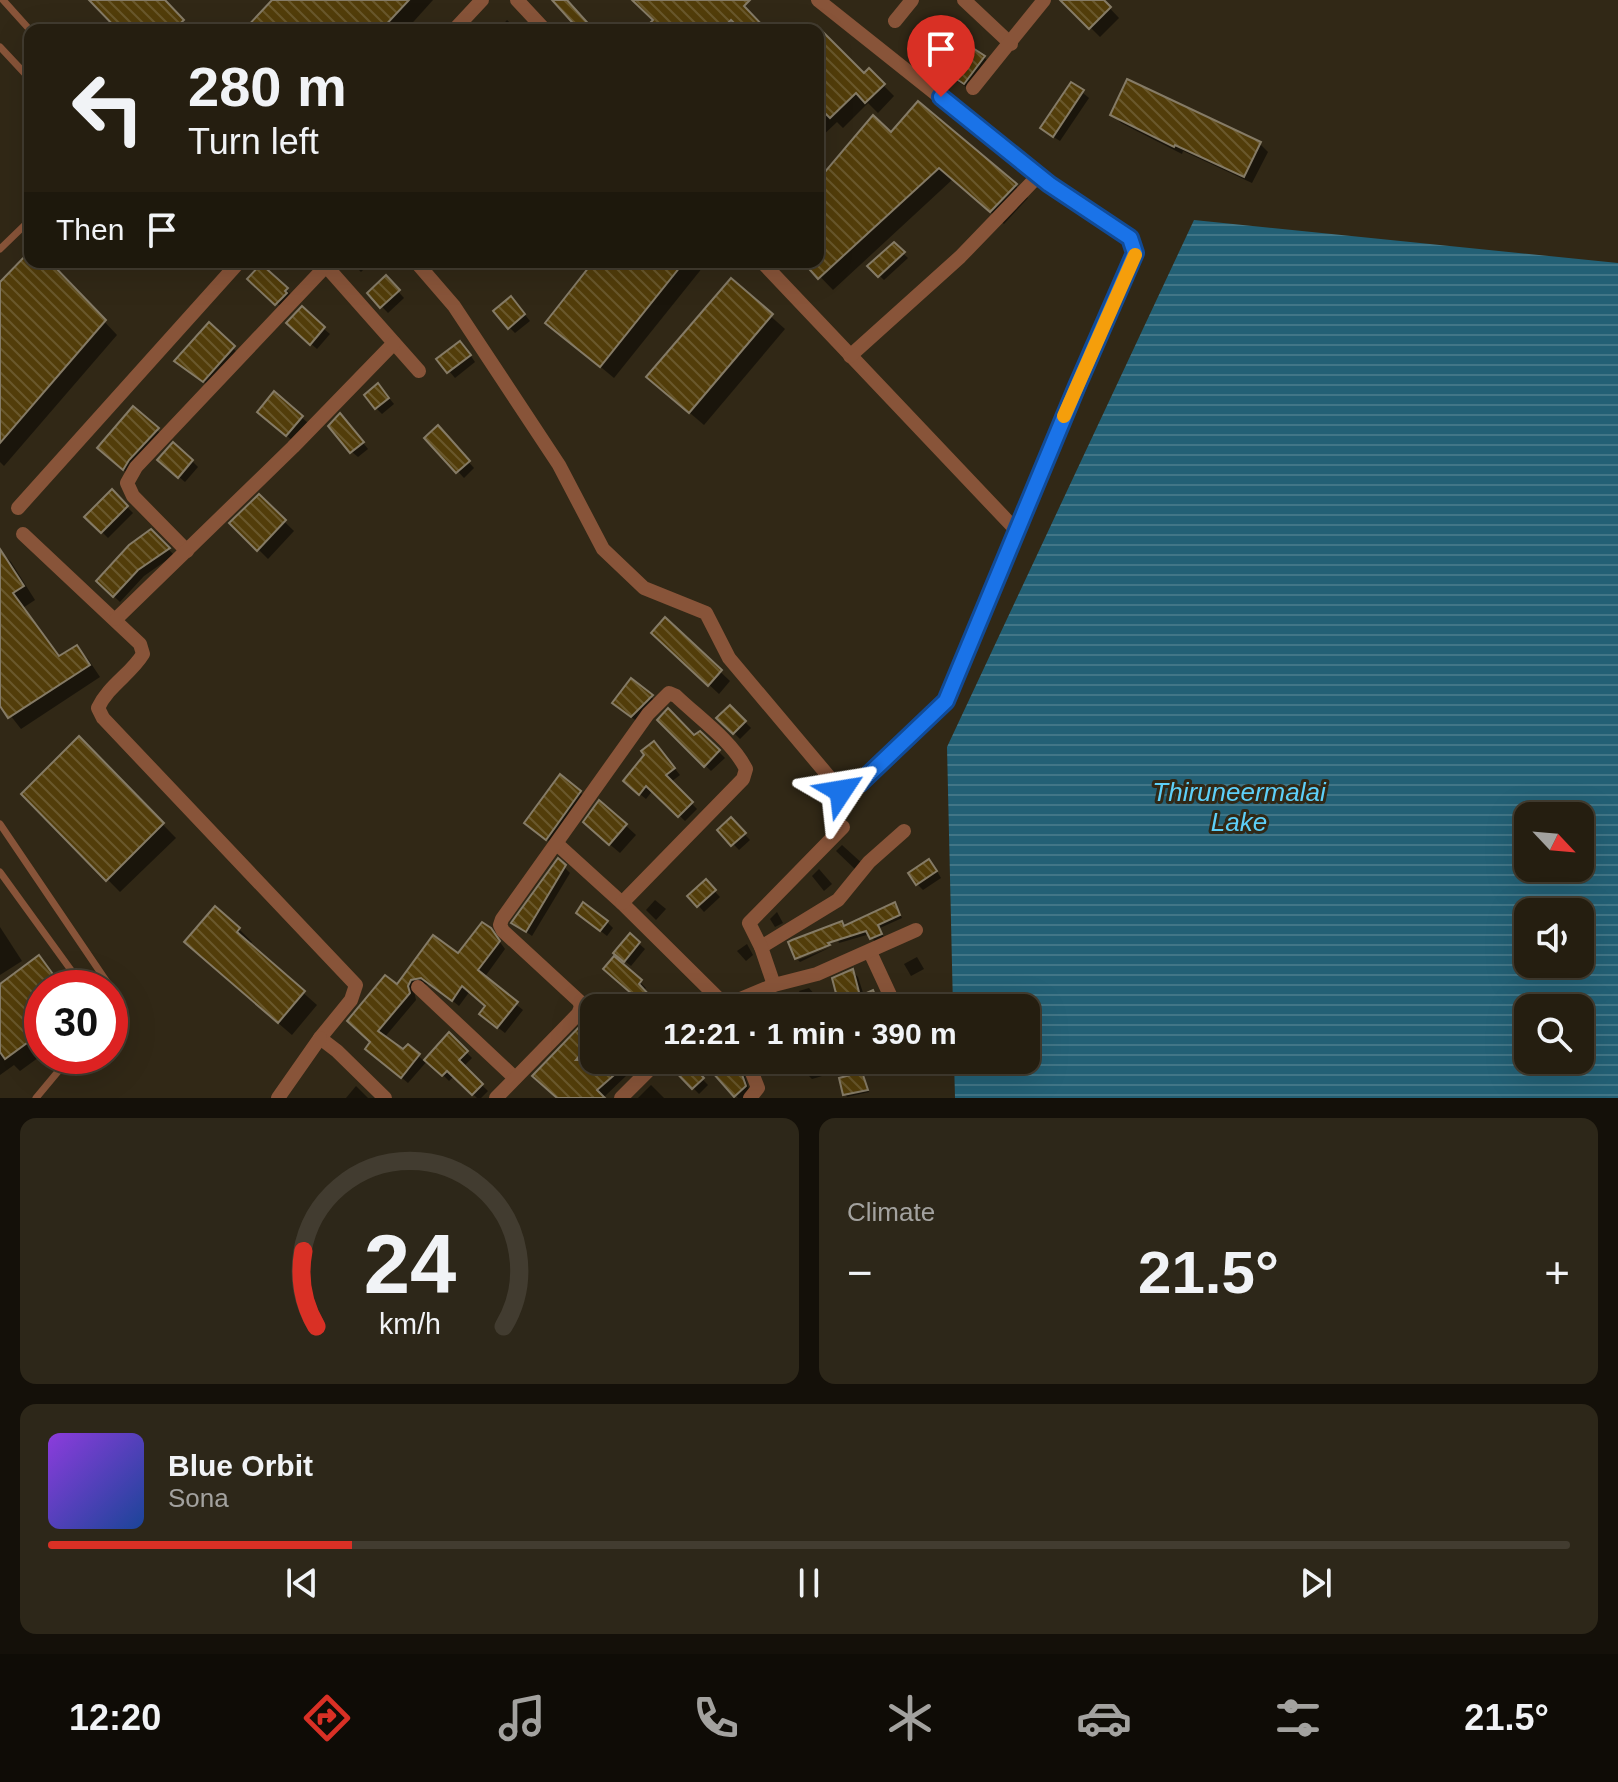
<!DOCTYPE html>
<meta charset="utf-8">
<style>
:root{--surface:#251e10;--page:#2d2719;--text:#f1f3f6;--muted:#a3a29f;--line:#423c30;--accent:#d93025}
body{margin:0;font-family:Helvetica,sans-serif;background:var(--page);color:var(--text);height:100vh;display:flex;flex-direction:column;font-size:30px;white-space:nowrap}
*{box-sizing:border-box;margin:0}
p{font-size:26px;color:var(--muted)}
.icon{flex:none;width:44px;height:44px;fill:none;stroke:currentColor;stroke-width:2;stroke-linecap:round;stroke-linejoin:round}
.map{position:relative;height:1098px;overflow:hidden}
.details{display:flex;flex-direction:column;gap:20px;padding:20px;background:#141009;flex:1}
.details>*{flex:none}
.guide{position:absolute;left:24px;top:24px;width:800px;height:244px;border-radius:16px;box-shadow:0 8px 32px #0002,0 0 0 2px var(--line);background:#251e10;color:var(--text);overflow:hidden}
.needle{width:52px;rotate:116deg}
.fabs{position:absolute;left:1514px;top:802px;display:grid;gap:16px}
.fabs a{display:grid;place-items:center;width:80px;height:80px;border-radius:16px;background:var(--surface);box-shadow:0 8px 32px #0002,0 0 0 2px var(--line);font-size:40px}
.speed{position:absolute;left:24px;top:970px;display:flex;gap:16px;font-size:40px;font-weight:700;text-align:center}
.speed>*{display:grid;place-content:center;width:104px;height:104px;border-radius:50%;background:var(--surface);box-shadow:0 8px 32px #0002,0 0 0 2px var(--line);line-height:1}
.speed .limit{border:12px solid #d22;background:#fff;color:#111}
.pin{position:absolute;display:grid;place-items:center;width:68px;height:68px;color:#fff;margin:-82px -34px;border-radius:50% 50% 50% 0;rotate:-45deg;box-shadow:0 0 8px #0007}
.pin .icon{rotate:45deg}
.me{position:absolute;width:88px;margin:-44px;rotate:57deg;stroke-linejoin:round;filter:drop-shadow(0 0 6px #0008)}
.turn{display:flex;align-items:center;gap:28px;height:168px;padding:0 32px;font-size:36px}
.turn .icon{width:104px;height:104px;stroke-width:2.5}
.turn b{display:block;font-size:56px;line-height:68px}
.then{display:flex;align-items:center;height:76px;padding:0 32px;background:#0003;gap:16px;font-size:30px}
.big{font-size:60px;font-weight:700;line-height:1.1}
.details .tile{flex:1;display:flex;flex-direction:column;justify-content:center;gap:12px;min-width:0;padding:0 28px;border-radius:16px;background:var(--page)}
.details .dial{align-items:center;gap:0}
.dial svg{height:208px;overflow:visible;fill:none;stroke:var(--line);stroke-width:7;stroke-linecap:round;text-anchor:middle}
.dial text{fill:var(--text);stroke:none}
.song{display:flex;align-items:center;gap:24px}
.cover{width:96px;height:96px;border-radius:12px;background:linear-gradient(135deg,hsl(270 70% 55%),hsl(220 70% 35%))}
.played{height:8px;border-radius:4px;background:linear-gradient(90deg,var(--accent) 20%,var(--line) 20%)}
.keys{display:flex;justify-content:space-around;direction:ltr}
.heat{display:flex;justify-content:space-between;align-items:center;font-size:44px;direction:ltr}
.details .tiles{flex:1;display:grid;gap:20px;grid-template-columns:1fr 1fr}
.tile:last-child{grid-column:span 2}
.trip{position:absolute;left:580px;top:994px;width:460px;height:80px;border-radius:16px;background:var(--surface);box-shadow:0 8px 32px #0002,0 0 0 2px var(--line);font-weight:700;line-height:80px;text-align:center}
.tab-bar{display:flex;height:128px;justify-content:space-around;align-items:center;background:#0f0c06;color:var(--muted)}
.tab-bar .icon{width:56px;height:56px}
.tab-bar .on{color:var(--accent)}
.tab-bar b{font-size:36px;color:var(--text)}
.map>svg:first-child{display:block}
</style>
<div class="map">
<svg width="1618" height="1098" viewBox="0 0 1618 1098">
<defs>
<pattern id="water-rules" width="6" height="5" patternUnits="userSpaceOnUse" patternTransform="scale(2)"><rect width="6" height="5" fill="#236075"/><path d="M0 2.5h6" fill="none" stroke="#427687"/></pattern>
<pattern id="building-back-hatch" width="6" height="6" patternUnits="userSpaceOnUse" patternTransform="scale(2)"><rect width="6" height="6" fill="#523d0a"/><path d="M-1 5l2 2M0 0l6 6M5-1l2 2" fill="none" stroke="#6a582c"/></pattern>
</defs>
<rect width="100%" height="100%" fill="#312816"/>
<!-- water -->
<path fill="url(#water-rules)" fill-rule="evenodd" d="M 1194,220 L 1618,263 L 1618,1098 L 955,1098 L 954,1060 L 1026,1060 L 1026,1008 L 953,1008 L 947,747 ZM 1528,816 L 1580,816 L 1580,868 L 1528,868 ZM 1528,912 L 1580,912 L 1580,964 L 1528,964 ZM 1528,1008 L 1580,1008 L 1580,1060 L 1528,1060 Z"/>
<!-- shadow -->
<g fill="#0007">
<polygon points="92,0 163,0 191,30 120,30"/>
<polygon points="274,0 433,0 406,30 247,30"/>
<polygon points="632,0 743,0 740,3 765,30 645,30 655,20"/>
<polygon points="1063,0 1102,0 1119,18 1100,37"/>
<polygon points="507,20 518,30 498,30"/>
<polygon points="818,34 864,76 869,71 894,96 878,113 868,103 843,128 837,122 818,140"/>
<polygon points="984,57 993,67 974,92 941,71 931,61"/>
<polygon points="1128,81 1260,144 1268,152 1252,183 1183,151 1182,154 1121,123 1113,115"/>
<polygon points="1072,84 1089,98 1060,141 1049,134"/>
<polygon points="891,135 1015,185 1028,198 1004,224 953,179 833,290 806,262 818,262 818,183"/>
<polygon points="894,245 908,258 884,280 869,266"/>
<polygon points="30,254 30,262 48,262 117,335 4,466 0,462 0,285"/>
<polygon points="351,262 371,262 361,272"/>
<polygon points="596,262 707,262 614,378 548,323"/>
<polygon points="261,267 292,295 283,309 250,279"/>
<polygon points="386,278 404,298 388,313 369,293"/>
<polygon points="731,281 785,329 704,425 662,389"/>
<polygon points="517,305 530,321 515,333 509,327"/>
<polygon points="209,325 239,354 210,386 183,367"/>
<polygon points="294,329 324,329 330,334 317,349"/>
<polygon points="466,349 475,362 455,378 439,359"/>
<polygon points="384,392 394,404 382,414 376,408"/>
<polygon points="275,394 308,423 293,441 266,418"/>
<polygon points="133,409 167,439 133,478 109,457"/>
<polygon points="346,422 368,449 358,457 352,452"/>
<polygon points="438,428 474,468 464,478 427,438"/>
<polygon points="192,461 198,467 185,482 165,465"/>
<polygon points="112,492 133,513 108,538 87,517"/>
<polygon points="259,497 294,531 268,559 232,523"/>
<polygon points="151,531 174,555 144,576 120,602 98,581"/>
<polygon points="0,551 11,562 35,600 0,623"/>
<polygon points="25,612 61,657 76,647 88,659 100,677 21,729 0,702 0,630"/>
<polygon points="665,620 730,681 719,694 663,642"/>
<polygon points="631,681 657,702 638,722 620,709"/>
<polygon points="730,707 751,728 740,739 719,718"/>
<polygon points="659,720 694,738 700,733 725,758 711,771"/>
<polygon points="79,739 176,838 120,892 23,794"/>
<polygon points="660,750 680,775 671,782 697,809 685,821 653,790 646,799 631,787"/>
<polygon points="820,785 841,807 835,813 813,792"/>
<polygon points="580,792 586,798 553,844 532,829"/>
<polygon points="600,802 636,835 620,853 595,832"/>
<polygon points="731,820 750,840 739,850 720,830"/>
<polygon points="842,845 864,865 858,872 836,851"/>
<polygon points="558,861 570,873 532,936 514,923"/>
<polygon points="935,868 941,878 923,890 917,884"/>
<polygon points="819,869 832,884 824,891 812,876"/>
<polygon points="706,882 720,897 704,912 690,896"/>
<polygon points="655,900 666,909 656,920 646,910"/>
<polygon points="894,904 902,918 880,928 884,938 875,942 870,934 839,943 838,940 796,957 842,924 845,927"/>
<polygon points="777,912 783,923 775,927 770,919"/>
<polygon points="584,918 607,922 613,928 607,936"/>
<polygon points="0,927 22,961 0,975"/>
<polygon points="239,929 252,942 249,945 317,1005 292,1035 199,955"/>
<polygon points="630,936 645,949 631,966 622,959"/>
<polygon points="433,938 459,956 497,938 505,949 484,978 523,1010 505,1033 488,1020 488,1006 470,991 459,1006 433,985 422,984 414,991 416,1000 384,1038 403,1052 408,1046 425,1062 449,1035 472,1058 463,1067 488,1091 481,1098 477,1098 454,1076 449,1081 428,1060 408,1083 368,1049 397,987"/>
<polygon points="747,944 753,955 746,961 737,951"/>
<polygon points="831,947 800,962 798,960"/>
<polygon points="39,957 65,988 42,988 42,1055 20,1071 14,1065 0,1075 0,986"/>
<polygon points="917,957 924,969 911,976 904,964"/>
<polygon points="852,971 858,977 864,996 873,993 883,1008 842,1008"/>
<polygon points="612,975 640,982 646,988 643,991 659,1008 620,1008 634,995"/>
<polygon points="809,988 815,995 821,1008 806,1006 799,991"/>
<polygon points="594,1020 594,1060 614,1060 627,1075 603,1098 555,1098"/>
<polygon points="674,1060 684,1060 708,1085 699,1094 670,1064"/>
<polygon points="731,1060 745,1060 741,1065 750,1092 743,1098 738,1098 715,1072"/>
<polygon points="759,1060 788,1060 790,1065 769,1075"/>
<polygon points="803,1060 825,1060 829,1074 812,1079 806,1073"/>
<polygon points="862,1074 869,1092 847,1097 845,1094"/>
<polygon points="651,1085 664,1098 638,1098"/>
<polygon points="356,1086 368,1098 346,1098"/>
</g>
<!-- building -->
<g fill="url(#building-back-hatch)" stroke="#857b66" stroke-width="2">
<polygon points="89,0 165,0 184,20 173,30 118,30"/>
<polygon points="272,0 409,0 381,30 244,30"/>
<polygon points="552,0 567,0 594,30 579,30"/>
<polygon points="632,0 750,0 744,6 767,30 741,30 731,20 721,30 643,30 653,20"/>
<polygon points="1060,0 1104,0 1111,7 1089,29"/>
<polygon points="818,27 864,73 869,68 885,84 865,103 856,93 830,118 825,113 818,119"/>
<polygon points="948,32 985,56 964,84 929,61"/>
<polygon points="1127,79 1261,142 1244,177 1175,145 1174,147 1110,115"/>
<polygon points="1071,82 1084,90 1053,137 1040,128"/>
<polygon points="918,101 1017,184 990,212 939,168 818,279 803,262 818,262 818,180 873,115 891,132"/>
<polygon points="894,242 905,252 878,277 867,266"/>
<polygon points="30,251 30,262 50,262 106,320 0,443 0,282"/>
<polygon points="593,262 684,262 600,367 545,323"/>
<polygon points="261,264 288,288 285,291 287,293 275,305 247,279"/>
<polygon points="386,275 400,290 380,308 367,293"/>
<polygon points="731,278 773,314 689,413 646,377"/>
<polygon points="511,296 525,314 508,329 493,311"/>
<polygon points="302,306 325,327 310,345 286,323"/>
<polygon points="209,322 235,346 203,382 174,361"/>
<polygon points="460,341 471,355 447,373 436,359"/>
<polygon points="378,383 389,398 375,409 364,395"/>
<polygon points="274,391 303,416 286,436 257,412"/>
<polygon points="133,406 159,428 129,460 123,470 97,448"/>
<polygon points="340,413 364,442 350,453 328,426"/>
<polygon points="438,425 470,461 456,473 424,438"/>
<polygon points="173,442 193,460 178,478 157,460"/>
<polygon points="112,489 128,506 101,533 84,517"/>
<polygon points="259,494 286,520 257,551 229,523"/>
<polygon points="151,529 170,548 138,570 113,597 96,581 129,545"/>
<polygon points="0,549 24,586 13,593 59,656 77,645 90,665 8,718 0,706"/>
<polygon points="665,617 722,670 708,686 651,633"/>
<polygon points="631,678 653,695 631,717 612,703"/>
<polygon points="730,705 746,721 733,734 716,718"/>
<polygon points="668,708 694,735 700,731 720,750 704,767 657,720"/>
<polygon points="79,736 164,823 106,881 21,794"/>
<polygon points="654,741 675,768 666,775 693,802 678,817 646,786 639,795 623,781 644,755 641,751"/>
<polygon points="560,774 581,791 546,840 524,823"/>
<polygon points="599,800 627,824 609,845 583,822"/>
<polygon points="731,817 746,833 731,846 717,830"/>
<polygon points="558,858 566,865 526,932 511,923"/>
<polygon points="929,859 937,871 916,885 908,873"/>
<polygon points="706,879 716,890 697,907 687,896"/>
<polygon points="583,902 608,921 600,931 576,913"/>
<polygon points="895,902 900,915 878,925 882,934 870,939 866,931 828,943 830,945 795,959 788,942 792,940 842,921 844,926"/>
<polygon points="215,906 240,928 237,932 305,991 278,1023 184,942"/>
<polygon points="482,922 491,928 500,941 478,970 518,1002 497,1028 479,1014 485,1006 462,986 452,1001 421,978 411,980 408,986 410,993 378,1031 403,1049 408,1044 420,1054 401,1078 365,1049 370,1042 347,1021 385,975 397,984 433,935 458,953"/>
<polygon points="630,933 640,942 624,962 613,953"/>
<polygon points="39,955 63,988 42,988 42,1032 5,1059 0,1052 0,984"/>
<polygon points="614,956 642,980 639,984 661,1008 648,1008 644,1005 641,1008 617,1008 632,994 603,969"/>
<polygon points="853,969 860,996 873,990 878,1002 865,1008 832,1008 839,1005 832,978"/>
<polygon points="589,1013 594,1017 594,1039 576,1060 616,1060 622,1068 597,1090 605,1098 557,1098 532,1076 585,1021"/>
<polygon points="449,1032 468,1051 459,1060 483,1084 472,1095 447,1071 442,1076 424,1060"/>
<polygon points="669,1060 687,1060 704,1078 692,1089 668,1064"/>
<polygon points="727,1060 737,1060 746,1086 734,1097 712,1072"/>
<polygon points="801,1060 841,1060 841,1064 804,1074"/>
<polygon points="862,1072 868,1090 843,1095 839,1078"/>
</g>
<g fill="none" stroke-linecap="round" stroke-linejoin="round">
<!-- service -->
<g stroke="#885439" stroke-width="7">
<polyline points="3,0 30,30"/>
<polyline points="0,47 30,79"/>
<polyline points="0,249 30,220"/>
<polyline points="0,824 111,988 110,991"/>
<polyline points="0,872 84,988"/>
<polyline points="36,1098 71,1056"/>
</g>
<!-- minor -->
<g stroke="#885439" stroke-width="14">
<polyline points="517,0 545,30"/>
<polyline points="964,0 1011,44"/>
<polyline points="895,21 912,0"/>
<polyline points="454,30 482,0"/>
<polyline points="973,88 1044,0"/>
<polyline points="416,262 454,306 559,465 603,549 644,588 706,613 729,658 841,791 860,783 946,701 1077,386 1135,253 1130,238 1049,184 818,0"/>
<polyline points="762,262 1017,531"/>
<polyline points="850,356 960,257 1039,175"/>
<polyline points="18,508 239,262"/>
<path d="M 23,534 L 140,644 L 143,654 C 131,674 108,686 98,708 L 103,718 L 356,985 L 351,1000 L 320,1038 L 337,1051 L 385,1098"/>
<polyline points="187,551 133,496 127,483 136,467 326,266 419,371"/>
<polyline points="116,619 293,447 394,343"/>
<polyline points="557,844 622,903 725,1005"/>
<polyline points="761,947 838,900 869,862 904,831"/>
<polyline points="870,952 896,1008"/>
<polyline points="774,985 761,947 749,923 843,827"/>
<polyline points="418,987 515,1078"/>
<polyline points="719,1008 774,985 817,974 916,930"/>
<polyline points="747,1060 758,1088 750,1098"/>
<polyline points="278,1098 320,1038"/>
<path d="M 496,1098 L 578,1014 L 581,1007 L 579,1001 L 503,931 L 500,925 L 502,919 L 648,714 L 669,693 L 676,696 C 699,718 732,741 746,769 L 743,779 L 622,903"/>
<polyline points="621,1098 659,1060"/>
</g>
</g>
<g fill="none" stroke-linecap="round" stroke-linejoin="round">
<defs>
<polyline id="route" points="841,791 860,783 946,701 1077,386 1135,253 1130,238 1049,184 941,97"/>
</defs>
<!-- route casing -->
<use href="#route" stroke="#114b97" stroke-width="20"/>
<!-- route -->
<use href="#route" stroke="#1a73e8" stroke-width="14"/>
<!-- slow -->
<polyline stroke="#f59e0b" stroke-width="14" points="1064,416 1135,255"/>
</g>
<g text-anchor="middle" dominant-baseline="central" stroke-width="6" stroke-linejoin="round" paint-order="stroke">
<!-- water labels -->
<g font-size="26" font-style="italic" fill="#5dcff8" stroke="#312816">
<text x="1239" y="792">Thiruneermalai<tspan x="1239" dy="30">Lake</tspan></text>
</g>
</g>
</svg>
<div class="fabs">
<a><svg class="needle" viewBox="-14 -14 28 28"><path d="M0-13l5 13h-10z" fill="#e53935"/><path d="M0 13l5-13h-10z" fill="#a3a29f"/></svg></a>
<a><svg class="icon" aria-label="sound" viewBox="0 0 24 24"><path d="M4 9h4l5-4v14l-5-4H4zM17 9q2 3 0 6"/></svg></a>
<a><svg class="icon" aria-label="search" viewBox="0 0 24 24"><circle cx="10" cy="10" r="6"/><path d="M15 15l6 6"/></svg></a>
</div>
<div class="speed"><div class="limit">30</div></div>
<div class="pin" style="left:941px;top:97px;background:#d93025"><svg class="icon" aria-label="arrive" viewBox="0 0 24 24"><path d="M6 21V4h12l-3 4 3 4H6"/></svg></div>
<svg class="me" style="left:841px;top:791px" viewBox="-20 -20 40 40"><path d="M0-17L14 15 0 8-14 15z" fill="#1a73e8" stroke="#fff" stroke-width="4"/></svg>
<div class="trip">12:21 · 1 min · 390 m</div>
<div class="guide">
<div class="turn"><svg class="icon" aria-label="left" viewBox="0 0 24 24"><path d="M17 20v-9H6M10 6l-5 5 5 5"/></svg><div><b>280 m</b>Turn left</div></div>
<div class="then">Then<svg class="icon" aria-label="arrive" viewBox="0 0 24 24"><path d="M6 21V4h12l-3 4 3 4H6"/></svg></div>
</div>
</div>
<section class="details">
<div class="tiles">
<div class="tile dial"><svg viewBox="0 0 100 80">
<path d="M14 69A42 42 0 1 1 86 69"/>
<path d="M14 69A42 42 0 0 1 9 40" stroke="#d93025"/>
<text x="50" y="56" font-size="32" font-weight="700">24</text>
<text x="50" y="72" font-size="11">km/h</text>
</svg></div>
<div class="tile"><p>Climate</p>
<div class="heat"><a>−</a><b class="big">21.5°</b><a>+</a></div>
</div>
<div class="tile">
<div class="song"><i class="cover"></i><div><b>Blue Orbit</b><p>Sona</p></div></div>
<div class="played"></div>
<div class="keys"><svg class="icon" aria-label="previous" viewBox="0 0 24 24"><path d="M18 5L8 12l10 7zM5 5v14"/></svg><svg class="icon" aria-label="pause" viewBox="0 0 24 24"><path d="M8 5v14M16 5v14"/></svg><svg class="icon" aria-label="next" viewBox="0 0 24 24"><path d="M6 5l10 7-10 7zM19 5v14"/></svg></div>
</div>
</div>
</section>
<nav class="tab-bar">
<b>12:20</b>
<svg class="icon on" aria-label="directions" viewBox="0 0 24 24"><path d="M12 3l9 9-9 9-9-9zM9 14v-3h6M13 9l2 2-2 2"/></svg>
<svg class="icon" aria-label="music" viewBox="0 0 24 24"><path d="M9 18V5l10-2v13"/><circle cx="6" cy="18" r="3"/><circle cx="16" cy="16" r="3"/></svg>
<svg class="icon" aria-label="phone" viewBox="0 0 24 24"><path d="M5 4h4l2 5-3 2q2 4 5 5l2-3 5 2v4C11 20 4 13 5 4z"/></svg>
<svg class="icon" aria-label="climate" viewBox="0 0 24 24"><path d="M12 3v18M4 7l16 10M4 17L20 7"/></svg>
<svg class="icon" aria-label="car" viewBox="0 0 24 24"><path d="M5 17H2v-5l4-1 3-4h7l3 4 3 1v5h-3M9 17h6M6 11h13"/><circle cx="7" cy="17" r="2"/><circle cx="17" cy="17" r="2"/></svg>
<svg class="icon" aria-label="filters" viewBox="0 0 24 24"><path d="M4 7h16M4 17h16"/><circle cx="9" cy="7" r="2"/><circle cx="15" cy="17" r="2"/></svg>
<b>21.5°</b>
</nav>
